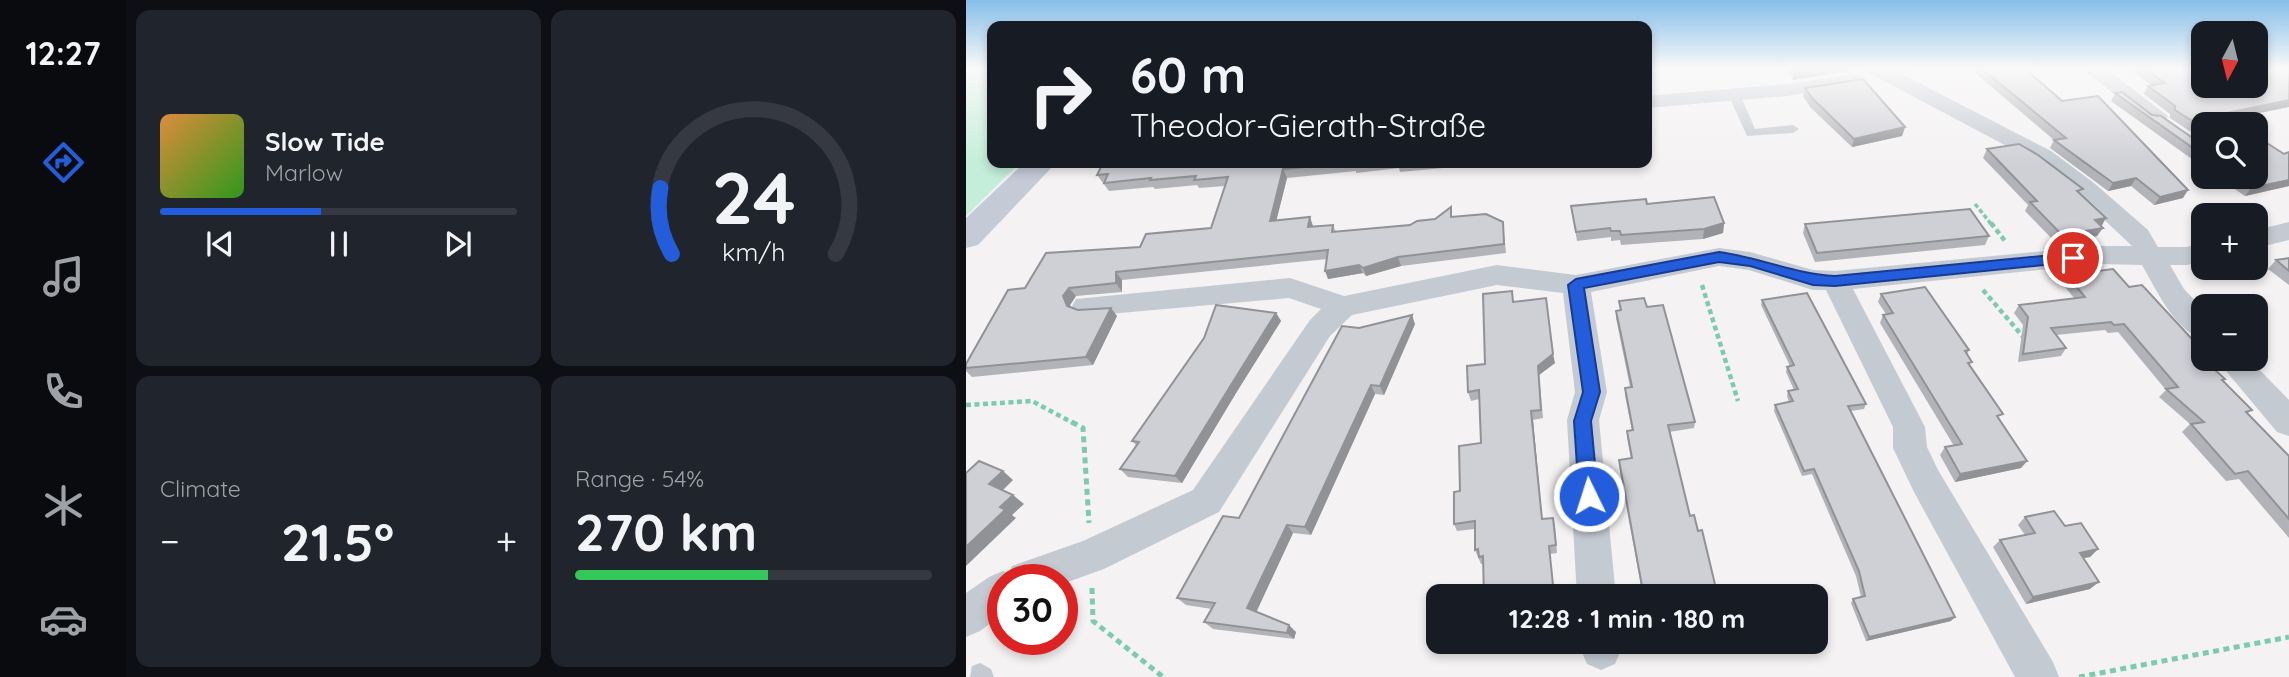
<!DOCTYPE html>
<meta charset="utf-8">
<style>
:root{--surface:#171b24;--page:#20242c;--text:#f1f3f6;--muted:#9ea1a6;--line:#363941;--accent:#235ddc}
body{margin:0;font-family:Quicksand,sans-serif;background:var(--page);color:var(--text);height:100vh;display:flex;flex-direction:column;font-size:26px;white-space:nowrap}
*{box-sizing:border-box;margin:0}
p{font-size:23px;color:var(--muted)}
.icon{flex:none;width:38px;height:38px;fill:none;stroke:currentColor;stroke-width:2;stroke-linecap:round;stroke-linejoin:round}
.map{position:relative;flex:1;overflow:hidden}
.details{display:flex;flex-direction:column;gap:10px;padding:10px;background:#0d0f14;width:840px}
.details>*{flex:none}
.top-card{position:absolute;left:21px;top:21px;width:665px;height:147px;border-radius:14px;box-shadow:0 4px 10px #0003;background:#171b24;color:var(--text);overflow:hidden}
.needle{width:46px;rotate:187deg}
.fabs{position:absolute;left:1225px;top:21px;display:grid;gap:14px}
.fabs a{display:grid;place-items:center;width:77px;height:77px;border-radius:14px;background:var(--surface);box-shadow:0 4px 10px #0003;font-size:35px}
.speed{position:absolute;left:21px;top:564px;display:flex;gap:14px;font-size:35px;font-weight:700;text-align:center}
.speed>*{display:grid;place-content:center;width:91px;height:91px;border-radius:50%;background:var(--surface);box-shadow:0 4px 10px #0003;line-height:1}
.speed .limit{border:10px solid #d22;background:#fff;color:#111}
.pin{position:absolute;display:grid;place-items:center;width:60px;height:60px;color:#fff;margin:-30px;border:4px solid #fff;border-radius:50%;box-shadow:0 2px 7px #0007}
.me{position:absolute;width:77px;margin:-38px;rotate:356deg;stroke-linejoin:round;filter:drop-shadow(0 0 5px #0008)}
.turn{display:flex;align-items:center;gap:24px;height:147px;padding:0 28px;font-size:32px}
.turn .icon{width:91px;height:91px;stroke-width:2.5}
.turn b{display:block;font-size:49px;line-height:60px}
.big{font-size:52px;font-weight:700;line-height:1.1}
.details .widget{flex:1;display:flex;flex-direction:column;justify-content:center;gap:10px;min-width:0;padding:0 24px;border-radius:14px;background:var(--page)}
.details .dial{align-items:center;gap:0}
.dial svg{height:182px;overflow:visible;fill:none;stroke:var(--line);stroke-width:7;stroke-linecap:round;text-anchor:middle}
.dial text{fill:var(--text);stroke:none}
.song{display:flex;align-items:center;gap:21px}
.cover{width:84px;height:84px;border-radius:10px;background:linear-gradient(135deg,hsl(30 70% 55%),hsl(110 70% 35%))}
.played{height:7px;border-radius:4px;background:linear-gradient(90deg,var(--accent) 45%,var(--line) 45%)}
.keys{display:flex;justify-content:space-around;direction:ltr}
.heat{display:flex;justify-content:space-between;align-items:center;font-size:38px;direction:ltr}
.charge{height:10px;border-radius:5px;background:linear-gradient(90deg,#34c759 54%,var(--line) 0)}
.details .tiles{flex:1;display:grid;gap:10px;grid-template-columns:repeat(2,1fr)}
.trip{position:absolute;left:460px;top:584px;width:402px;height:70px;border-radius:14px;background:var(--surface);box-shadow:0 4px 10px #0003;font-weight:700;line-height:70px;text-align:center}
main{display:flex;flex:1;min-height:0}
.tab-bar{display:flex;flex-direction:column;width:126px;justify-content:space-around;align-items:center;background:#090b0e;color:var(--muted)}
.tab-bar .icon{width:49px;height:49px}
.tab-bar .selected{color:var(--accent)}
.tab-bar b{font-size:32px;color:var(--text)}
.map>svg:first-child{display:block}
</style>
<main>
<nav class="tab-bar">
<b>12:27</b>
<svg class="icon selected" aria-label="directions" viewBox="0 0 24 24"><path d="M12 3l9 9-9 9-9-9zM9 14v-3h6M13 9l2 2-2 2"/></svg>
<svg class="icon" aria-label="music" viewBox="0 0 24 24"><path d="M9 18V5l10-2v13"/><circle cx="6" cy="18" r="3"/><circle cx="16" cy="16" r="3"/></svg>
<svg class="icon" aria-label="phone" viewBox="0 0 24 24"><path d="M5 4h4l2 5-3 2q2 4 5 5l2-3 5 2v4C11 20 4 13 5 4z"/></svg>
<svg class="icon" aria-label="climate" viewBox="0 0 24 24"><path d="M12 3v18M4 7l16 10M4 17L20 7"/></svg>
<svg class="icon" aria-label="car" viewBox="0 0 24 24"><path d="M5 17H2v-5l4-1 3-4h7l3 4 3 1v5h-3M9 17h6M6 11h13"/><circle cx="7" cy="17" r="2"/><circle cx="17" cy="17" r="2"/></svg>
</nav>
<section class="details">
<div class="tiles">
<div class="widget">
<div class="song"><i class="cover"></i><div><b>Slow Tide</b><p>Marlow</p></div></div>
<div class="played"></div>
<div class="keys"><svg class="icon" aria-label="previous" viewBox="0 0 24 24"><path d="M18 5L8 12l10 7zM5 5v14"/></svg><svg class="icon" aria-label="pause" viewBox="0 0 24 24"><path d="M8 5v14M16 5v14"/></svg><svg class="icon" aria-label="next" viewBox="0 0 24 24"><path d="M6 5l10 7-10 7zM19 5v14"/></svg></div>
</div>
<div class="widget dial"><svg viewBox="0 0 100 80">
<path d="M14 69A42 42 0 1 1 86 69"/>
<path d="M14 69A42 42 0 0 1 9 40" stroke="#235ddc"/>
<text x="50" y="56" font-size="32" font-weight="700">24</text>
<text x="50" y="72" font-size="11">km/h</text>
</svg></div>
<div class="widget"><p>Climate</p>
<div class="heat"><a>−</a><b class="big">21.5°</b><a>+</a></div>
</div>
<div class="widget"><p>Range · 54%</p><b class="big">270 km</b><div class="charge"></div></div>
</div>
</section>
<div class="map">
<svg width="1323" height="677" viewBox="0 0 1323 677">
<rect width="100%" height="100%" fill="#f4f2f2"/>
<!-- green -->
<polygon fill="#c4eed9" points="0,68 26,68 26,163 54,163 0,216"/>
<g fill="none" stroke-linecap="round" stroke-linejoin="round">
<!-- path-far2 -->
<polyline stroke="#7dcbae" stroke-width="3.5" stroke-dasharray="4.5 2.5" stroke-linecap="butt" points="1009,204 1026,225"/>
<!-- path-far1 -->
<g stroke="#7dcbae" stroke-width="4.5" stroke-dasharray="5 3.5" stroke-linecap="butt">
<polyline points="1025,223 1039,241"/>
<polyline points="736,285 772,401"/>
<polyline points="1017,290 1059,339"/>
<polyline points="0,405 66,401 109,424"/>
</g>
<!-- path -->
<g stroke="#7dcbae" stroke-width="5" stroke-dasharray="6 4.5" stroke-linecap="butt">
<polyline points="106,422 117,428 123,523"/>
<polyline points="126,588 127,621 197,677"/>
<polyline points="1113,677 1323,637"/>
</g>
<!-- service -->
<g fill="#c4cad2" fill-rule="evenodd">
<polygon points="935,68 959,68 916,78 911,75"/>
<polygon points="764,92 774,94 789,129 827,125 833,129 827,133 781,136 762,94"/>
<polygon points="14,663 25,669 28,677 4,677 6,666"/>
</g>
<!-- minor -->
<g fill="#c4cad2" fill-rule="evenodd">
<path d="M 898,68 L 924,68 L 1085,151 L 1128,183 L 1182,230 L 1192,247 L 1221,247 L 1237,243 L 1237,261 L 1221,265 L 1204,265 L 1218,289 L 1237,309 L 1237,339 C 1208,330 1190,289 1176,265 L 1132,264 L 887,289 L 959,427 L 961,447 L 972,470 L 1087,662 L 1093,677 L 1049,677 L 948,492 L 927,448 L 927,427 L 860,290 L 847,290 L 783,270 L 753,266 L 625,292 L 641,392 L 633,420 L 650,597 L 611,597 L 601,420 L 609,392 L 597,293 L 531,285 L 386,315 L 364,336 L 253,512 L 138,569 L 96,584 L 96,579 L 37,579 L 37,614 L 14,631 L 0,637 L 0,593 L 23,577 L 37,571 L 43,573 L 46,566 L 117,541 L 227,490 L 344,320 L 355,309 L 323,298 L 120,316 L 110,313 L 106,306 L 110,299 L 324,278 L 378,296 L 531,265 L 610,275 L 753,248 L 784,252 L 847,270 L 869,271 L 1132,246 L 1166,246 L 1110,193 L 1069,161 L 901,72 Z"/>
<polygon points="1115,68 1139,68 1202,116 1199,121 1183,121"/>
<polygon points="888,74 895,76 898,80 895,84 821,96 681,108 681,96 821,84"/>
<polygon points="1323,222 1323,240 1290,248 1290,230"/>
<polygon points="1250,359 1283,359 1323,400 1323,436 1311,432"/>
<polygon points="615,642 655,642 655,650 649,664 635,670 621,664 615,650"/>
</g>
<!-- secondary -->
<polygon fill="#c4cbd7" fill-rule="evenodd" points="58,163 90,163 12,245 0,248 0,218"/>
</g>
<!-- wall -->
<g fill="#b2b3b8">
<polygon points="820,68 885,68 883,71 827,80"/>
<polygon points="1009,68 1058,68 1096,101 1217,198 1188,205 1165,186 1142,191 1084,148 1088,140 1008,72"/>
<polygon points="1161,68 1237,68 1237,140 1204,118 1204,114 1178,94 1182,86 1187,86"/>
<polygon points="839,88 939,127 936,136 886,147 844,107 837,96"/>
<polygon points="1149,93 1234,143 1237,143 1237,167 1145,101"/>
<polygon points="1021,149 1114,194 1135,226 1131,236 1091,244 1059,211 1062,205 1017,158"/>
<polygon points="1323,152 1323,186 1279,196 1251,177 1290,177 1318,154"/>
<polygon points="137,163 477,163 477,168 434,172 433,168 390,173 390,171 321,178 310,221 347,226 367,225 370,232 444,225 487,217 537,222 540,253 435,266 400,276 397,273 362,279 361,259 156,280 156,292 110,296 104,305 105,308 112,310 151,316 127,365 6,377 0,371 0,364 59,288 174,247 245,228 259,186 233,188 231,185 189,189 187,187 143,191 131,175"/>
<polygon points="681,204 758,223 757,233 737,239 655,245 654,240 645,241 645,237 611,241 605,206"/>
<polygon points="839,224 1023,236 1019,245 849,262 837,233"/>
<polygon points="1323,258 1323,285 1302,269 1310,260"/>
<polygon points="1101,275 1163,287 1237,351 1235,355 1257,381 1282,414 1323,456 1323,538 1273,479 1260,481 1216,432 1224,424 1193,397 1200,390 1152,332 1142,333 1139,330 1090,335 1100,348 1095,356 1052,362 1057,325 1048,313 1053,305 1108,298 1096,283"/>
<polygon points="915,294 1003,350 1001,354 1004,366 1033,420 1061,461 1055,468 989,482 974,455 979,447 988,446 914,323 917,315 920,314 912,302"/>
<polygon points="796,300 900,404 898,409 885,411 985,621 900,641 885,603 887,599 895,597 890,576 846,474 836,476 808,411 809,405 823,402 821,396 822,391 828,390 820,372 821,367 824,366 795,305"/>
<polygon points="653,301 681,307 729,422 728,428 703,432 724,516 732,531 752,597 677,597 653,466 653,460 665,458 661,438 661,431 666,431 659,395 659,388 664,387 650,318 650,311 654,310"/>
<polygon points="548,302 589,363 573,375 577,418 567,420 576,519 587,518 589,525 591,553 584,554 588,597 518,597 517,564 515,564 509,550 509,529 491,531 488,524 494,491 515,443 513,399 505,401 502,392 519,364"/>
<polygon points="310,313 315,321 270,393 216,483 162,477 154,469 170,445 166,441"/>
<polygon points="449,324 418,395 409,394 345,535 327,533 290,611 330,632 328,639 247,629 238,622 246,609 220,605 211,598 273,518 393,328"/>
<polygon points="1059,517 1099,526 1132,549 1124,557 1117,558 1124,589 1060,604 1027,547 1034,540 1059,535 1052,525"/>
</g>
<!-- shaded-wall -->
<g fill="#919296">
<polygon points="846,68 885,68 883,71 827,80 828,71"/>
<polygon points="1323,100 1323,107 1250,122 1256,114"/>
<polygon points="939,127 936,136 886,147 888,139"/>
<polygon points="317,169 321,178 308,230 304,221"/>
<polygon points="1170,178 1165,186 1142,191 1147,183"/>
<polygon points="1323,180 1323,186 1279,196 1285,188"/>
<polygon points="1222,190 1217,198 1188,205 1194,197"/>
<polygon points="344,217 347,226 342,227"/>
<polygon points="1140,218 1135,227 1129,220"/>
<polygon points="758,223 757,233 737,239 738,229"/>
<polygon points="1137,228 1131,236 1091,244 1096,235"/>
<polygon points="432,257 435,266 400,276 397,268"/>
<polygon points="393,265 397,273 362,279 359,271"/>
<polygon points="150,272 156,280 156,292 150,283"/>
<polygon points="103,288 110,296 104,305 108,314 101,306 97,296"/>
<polygon points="145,308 151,316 127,365 120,357"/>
<polygon points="310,313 315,321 270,393 216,483 209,476 265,385"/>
<polygon points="446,315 449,324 418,395 414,386"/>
<polygon points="587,354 589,363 573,375 577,418 572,366"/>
<polygon points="405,385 409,394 345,535 339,527"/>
<polygon points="565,411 567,420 577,527 576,519"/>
<polygon points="1061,461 1055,468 989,482 994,474"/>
<polygon points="37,471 47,480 34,493 23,484"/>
<polygon points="47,495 58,504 46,515 50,518 0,566 0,547 34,507"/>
<polygon points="321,525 327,533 289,615 281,608"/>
<polygon points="1132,549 1124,557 1106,560 1114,553"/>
<polygon points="1133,582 1124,589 1060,604 1067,597"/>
<polygon points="989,617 985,621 900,641 903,637"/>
<polygon points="323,625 330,632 328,639 321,633"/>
</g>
<!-- building -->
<g fill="#cfd0d6" stroke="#919296" stroke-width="2">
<polygon points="827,68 846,68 828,71"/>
<polygon points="1015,68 1058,68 1096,101 1132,96 1222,190 1194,197 1170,178 1147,183 1088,140 1100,138"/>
<polygon points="1177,68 1237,68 1237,86 1290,86 1290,68 1323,68 1323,100 1256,114 1272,124 1237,124 1237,128 1209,110 1209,106 1182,86 1199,83"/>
<polygon points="897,79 939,127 888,139 846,98 839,88"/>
<polygon points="1156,92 1186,115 1195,116 1234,143 1237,143 1237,155 1149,93"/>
<polygon points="1290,136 1318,154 1323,152 1323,180 1285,188 1269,177 1290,177"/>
<polygon points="1053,144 1072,155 1117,189 1111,191 1140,218 1129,220 1137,228 1096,235 1064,202 1071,201 1021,149"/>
<polygon points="137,163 385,163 317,169 304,221 344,217 342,227 367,225 366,232 444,225 451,221 469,219 485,207 485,217 520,214 537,222 538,244 432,257 397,268 393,265 359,271 362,250 150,272 150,283 103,288 97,296 101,306 112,310 145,308 120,357 0,368 0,364 42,290 59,288 80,253 174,247 180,234 245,228 262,177 228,180 230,176 184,180 185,178 138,183 142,174 131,175"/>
<polygon points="388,163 406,163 388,165"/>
<polygon points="748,197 758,223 738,229 655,235 654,231 645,231 644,228 610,232 605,206 680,199 681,204"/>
<polygon points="1004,209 1023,236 851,253 839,224"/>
<polygon points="1323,258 1323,271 1310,260"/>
<polygon points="1147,269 1163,287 1176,285 1237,351 1237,352 1233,353 1237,359 1259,379 1256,380 1286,410 1280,412 1323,456 1323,519 1282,471 1269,474 1225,424 1238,422 1200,389 1212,387 1158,324 1148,325 1145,322 1085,328 1100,348 1057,354 1062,317 1053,305 1119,297 1101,275"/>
<polygon points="959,287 1003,350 999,351 1006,362 1002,363 1037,414 1031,416 1061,461 994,474 979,447 996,444 917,315 927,313 915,294"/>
<polygon points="546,291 547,302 580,298 587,354 572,366 575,410 565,411 576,519 587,518 590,545 583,546 588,595 578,597 518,597 517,556 513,557 512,549 509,550 509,521 488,524 488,492 494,491 493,446 515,443 513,390 502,392 501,366 519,364 517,294"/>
<polygon points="841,293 900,404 882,406 989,617 903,637 887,599 899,596 893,571 848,469 838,471 809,405 827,401 822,391 832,389 821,367 828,365 796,300"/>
<polygon points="678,298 681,307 697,305 729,422 702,425 724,516 728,515 732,531 736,530 752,597 678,597 653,460 666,458 661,431 667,430 659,388 666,387 650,311 655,310 653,301"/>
<polygon points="250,305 310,313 265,385 209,476 154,469 173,442 166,441 238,338"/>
<polygon points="446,315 414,386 405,385 339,527 321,525 281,608 323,625 321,633 238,622 249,603 211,598 257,516 273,518 376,326 393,328"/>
<polygon points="13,461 37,471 23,484 47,495 34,507 39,510 0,547 0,473"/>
<polygon points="1088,511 1099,526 1115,523 1132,549 1114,553 1133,582 1067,597 1034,540 1069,533 1059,517"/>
</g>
<!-- sky -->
<linearGradient id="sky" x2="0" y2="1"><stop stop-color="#86bee8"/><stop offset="0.42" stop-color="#faf9f9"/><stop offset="1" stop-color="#faf9f9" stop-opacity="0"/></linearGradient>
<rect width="1323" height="163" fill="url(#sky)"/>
<!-- route -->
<path fill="#235ddc" stroke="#173c8f" stroke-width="2" d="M 753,252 C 792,257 829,274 869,276 L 1107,253 L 1114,258 L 1107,262 L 869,286 L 847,285 L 784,266 L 753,262 L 618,288 L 634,392 L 625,421 L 632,496 L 630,502 L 623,504 L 616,502 L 613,496 L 608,421 L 617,392 L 602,285 L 610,279 Z"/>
</svg>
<div class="fabs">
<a><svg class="needle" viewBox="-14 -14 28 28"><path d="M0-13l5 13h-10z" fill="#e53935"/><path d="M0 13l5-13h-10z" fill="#9ea1a6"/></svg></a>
<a><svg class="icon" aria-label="search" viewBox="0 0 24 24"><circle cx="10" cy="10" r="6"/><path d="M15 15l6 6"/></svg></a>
<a>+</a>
<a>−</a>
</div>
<div class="speed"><div class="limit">30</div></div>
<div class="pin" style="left:1107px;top:258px;background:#d93025"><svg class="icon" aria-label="arrive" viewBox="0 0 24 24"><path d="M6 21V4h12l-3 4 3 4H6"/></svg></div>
<svg class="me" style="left:623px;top:496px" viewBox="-20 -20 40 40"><circle r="17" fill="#235ddc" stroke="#fff" stroke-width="3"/><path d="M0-11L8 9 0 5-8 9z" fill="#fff"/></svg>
<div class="trip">12:28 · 1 min · 180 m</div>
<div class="top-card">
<div class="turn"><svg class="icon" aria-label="right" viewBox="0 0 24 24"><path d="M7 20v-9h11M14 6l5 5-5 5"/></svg><div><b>60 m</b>Theodor-Gierath-Straße</div></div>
</div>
</div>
</main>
